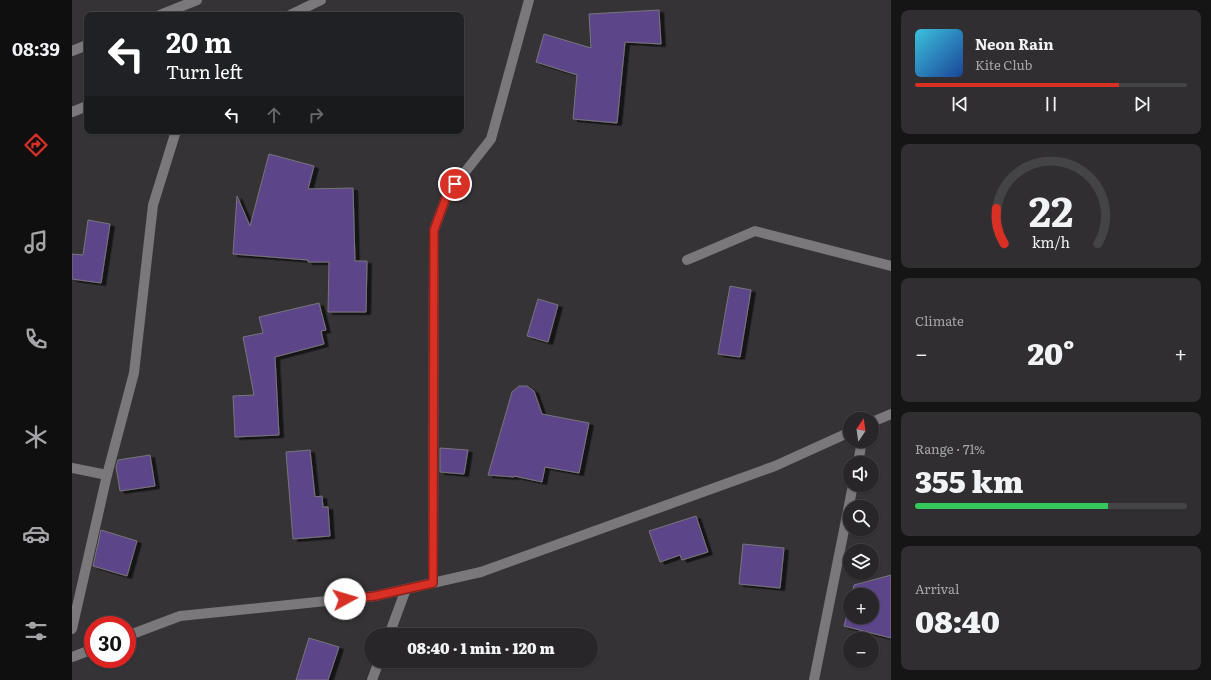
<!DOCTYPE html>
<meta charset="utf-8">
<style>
:root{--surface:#282628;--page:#302e30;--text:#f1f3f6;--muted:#a5a5a8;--line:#444345;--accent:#d93025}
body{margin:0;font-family:Literata,serif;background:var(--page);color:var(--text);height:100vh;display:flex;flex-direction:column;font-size:15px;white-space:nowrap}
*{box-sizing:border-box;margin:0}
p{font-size:13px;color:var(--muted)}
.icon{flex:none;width:22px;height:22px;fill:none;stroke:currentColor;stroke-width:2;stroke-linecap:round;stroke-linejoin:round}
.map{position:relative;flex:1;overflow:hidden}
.side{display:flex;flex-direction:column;gap:10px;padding:10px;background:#161516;width:320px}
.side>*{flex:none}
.hud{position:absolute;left:12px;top:12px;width:380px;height:122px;border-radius:8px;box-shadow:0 1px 3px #0004,0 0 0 1px var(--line);background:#202124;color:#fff;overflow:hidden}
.needle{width:26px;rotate:13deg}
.tools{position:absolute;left:771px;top:412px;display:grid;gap:8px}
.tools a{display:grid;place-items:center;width:36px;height:36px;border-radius:50%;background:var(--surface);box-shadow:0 1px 3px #0004,0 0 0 1px var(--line);font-size:20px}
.speed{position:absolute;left:12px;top:616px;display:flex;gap:8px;font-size:20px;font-weight:700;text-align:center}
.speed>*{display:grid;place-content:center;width:52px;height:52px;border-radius:50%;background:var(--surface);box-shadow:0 1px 3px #0004,0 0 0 1px var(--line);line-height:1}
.speed .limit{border:6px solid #d22;background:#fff;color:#111}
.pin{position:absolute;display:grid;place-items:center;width:34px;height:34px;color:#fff;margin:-17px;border:2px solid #fff;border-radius:50%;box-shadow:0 1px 4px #0007}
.me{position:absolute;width:44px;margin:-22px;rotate:84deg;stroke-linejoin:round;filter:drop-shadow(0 0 3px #0008)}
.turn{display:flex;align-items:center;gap:14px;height:84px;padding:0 16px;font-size:18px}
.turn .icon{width:52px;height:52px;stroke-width:2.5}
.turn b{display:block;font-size:28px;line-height:34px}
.lanes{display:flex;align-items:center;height:38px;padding:0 16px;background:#0003;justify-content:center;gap:20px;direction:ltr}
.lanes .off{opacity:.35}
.big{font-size:30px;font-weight:800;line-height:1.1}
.side .tile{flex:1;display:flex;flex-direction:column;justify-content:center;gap:6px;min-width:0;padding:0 14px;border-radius:8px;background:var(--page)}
.side .dial{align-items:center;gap:0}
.dial svg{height:104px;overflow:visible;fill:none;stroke:var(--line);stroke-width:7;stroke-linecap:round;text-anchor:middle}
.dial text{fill:var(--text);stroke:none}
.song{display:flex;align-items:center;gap:12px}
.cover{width:48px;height:48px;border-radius:6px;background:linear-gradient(135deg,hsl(190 70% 55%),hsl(220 70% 35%))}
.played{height:4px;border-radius:2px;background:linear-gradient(90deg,var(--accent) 75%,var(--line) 75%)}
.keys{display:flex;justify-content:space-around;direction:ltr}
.heat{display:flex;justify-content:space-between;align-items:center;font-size:22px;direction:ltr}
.charge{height:6px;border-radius:3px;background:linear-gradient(90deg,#34c759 71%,var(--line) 0)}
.trip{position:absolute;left:292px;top:628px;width:234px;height:40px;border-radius:20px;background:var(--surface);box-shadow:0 1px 3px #0004,0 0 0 1px var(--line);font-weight:800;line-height:40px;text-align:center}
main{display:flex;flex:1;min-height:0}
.tab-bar{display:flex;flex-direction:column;width:72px;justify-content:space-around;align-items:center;background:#100f10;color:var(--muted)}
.tab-bar .icon{width:28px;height:28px}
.tab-bar .on{color:var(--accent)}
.tab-bar b{font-size:18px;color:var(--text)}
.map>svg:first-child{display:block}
</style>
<main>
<nav class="tab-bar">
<b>08:39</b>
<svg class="icon on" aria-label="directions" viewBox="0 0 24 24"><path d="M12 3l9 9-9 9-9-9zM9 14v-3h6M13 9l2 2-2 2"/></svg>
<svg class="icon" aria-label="music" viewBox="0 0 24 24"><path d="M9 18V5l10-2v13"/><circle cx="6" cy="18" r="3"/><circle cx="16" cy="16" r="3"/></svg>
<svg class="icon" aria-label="phone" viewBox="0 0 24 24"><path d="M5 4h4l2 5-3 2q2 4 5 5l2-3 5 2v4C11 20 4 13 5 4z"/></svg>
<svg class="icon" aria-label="climate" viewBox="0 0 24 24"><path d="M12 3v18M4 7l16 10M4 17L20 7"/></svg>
<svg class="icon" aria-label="car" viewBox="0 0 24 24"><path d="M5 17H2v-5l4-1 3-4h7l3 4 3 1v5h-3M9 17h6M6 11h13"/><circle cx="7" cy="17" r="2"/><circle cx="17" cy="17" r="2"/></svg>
<svg class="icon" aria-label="filters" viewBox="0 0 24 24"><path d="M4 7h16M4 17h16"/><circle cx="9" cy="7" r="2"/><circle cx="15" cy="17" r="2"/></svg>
</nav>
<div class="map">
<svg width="819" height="680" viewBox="0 0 819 680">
<defs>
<filter id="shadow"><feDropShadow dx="4.5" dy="2.5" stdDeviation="0" flood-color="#0009"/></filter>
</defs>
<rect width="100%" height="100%" fill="#353336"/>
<!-- building -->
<g fill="#5d448a" stroke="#77767a" filter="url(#shadow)">
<polygon points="587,10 589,44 553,42 545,123 501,119 505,75 464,62 472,34 519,48 517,14"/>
<polygon points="197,154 242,166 236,189 281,188 283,261 295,261 294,312 256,312 257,262 236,262 236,260 161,254 165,196 178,226"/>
<polygon points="16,220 38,224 29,283 0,279 0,254 11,255"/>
<polygon points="658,286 679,290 668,357 646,354"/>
<polygon points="466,299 486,305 476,342 455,336"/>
<polygon points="247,303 254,330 249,331 252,344 203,357 207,435 163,437 161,396 182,395 171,337 191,333 187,317"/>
<polygon points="447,386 455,386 462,391 470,414 517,423 507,473 473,467 470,482 442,476 442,477 416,475 440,392"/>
<polygon points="368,448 396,450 392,474 368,472"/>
<polygon points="238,450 243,497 250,496 251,507 256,507 258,536 221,539 214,452"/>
<polygon points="78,455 83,486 48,491 44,467 46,460"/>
<polygon points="624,516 636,552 610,560 608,555 588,562 577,531"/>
<polygon points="29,530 65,541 55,576 21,566"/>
<polygon points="671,544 712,548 708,588 667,584"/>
<polygon points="819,575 819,638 772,626 778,603 778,617 800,617 800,595 780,595 782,585"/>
<polygon points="237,638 267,647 256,680 224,680"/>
</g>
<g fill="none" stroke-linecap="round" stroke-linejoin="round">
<!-- minor -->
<g stroke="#7a787a" stroke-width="10">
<polyline points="88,15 125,0"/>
<polyline points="218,15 249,0"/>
<polyline points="0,51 15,45"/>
<polyline points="0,112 15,106"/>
<polyline points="615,260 683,231 819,266"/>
<polyline points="800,422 819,414"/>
<polyline points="786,463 790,441"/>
<polyline points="0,468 35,475"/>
<polyline points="361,583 362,230 375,195 419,139 457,0"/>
<polyline points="0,629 35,475 62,373 81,205 104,131"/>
<polyline points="317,635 334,589"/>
<polyline points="55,636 108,616 303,596 409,572 703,466 778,432"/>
<polyline points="0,657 21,649"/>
<polyline points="300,680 307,661"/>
<polyline points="742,680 781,485"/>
</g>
</g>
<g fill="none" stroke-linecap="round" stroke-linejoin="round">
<defs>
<polyline id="route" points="273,599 303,596 361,583 362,230 375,195 383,184"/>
</defs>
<!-- route casing -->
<use href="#route" stroke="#8d1f18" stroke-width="10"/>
<!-- route -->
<use href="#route" stroke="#d93025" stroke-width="7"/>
</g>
</svg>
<div class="tools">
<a><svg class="needle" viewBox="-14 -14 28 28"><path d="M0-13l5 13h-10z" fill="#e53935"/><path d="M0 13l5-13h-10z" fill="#a5a5a8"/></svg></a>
<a><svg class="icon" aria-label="sound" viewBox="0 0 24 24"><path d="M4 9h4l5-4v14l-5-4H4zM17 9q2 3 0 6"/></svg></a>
<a><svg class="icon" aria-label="search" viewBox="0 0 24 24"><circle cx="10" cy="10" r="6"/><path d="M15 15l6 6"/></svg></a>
<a><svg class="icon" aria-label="layers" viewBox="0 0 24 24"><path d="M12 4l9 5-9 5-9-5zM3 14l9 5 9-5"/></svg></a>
<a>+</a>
<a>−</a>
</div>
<div class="speed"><div class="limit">30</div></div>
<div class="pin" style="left:383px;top:184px;background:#d93025"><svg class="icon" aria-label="arrive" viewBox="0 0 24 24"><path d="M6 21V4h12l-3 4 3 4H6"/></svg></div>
<svg class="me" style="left:273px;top:599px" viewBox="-20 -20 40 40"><circle r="19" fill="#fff"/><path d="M0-13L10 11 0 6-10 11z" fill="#d93025"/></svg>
<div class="trip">08:40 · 1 min · 120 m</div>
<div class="hud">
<div class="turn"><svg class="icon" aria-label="left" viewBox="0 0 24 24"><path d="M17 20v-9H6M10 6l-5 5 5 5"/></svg><div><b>20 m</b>Turn left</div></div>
<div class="lanes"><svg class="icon" aria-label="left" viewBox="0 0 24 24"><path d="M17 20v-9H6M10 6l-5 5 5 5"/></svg><svg class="icon off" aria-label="ahead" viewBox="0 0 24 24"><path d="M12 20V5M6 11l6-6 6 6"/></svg><svg class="icon off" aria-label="right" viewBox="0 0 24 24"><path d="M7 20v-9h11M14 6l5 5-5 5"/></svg></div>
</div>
</div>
<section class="side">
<div class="tile">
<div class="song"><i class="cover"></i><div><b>Neon Rain</b><p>Kite Club</p></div></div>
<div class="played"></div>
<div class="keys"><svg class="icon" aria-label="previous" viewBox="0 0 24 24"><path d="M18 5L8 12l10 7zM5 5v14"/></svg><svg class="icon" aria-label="pause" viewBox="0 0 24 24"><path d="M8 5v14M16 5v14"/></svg><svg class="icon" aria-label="next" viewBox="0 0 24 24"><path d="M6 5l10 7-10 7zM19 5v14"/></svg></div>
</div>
<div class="tile dial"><svg viewBox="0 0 100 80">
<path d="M14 69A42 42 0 1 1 86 69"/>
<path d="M14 69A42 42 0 0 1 8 42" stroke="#d93025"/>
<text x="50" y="56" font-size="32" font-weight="700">22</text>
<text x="50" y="72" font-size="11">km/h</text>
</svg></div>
<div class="tile"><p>Climate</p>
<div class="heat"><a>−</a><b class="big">20°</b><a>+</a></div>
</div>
<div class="tile"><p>Range · 71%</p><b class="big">355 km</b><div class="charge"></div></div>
<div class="tile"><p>Arrival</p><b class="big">08:40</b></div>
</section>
</main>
